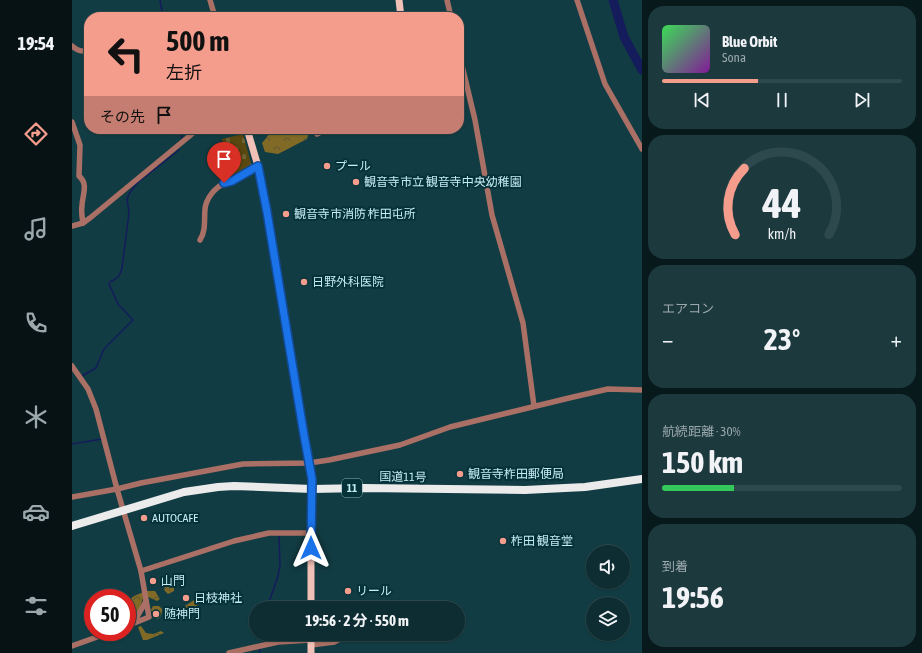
<!DOCTYPE html>
<html lang="ja">
<meta charset="utf-8">
<style>
:root{--surface:#0e2d32;--page:#1c393e;--text:#f1f3f6;--muted:#9ba8ac;--line:#2e494d;--accent:#f59d8d}
body{margin:0;font-family:"Asap Condensed","Noto Sans JP",sans-serif;background:var(--page);color:var(--text);height:100vh;display:flex;flex-direction:column;font-size:15px;white-space:nowrap}
*{box-sizing:border-box;margin:0}
p{font-size:13px;color:var(--muted)}
.icon{flex:none;width:22px;height:22px;fill:none;stroke:currentColor;stroke-width:2;stroke-linecap:round;stroke-linejoin:round}
.map{position:relative;flex:1;overflow:hidden}
.side{display:flex;flex-direction:column;gap:6px;padding:6px;background:#08191c;width:280px}
.side>*{flex:none}
.top-card{position:absolute;left:12px;top:12px;width:380px;height:122px;border-radius:16px;box-shadow:0 1px 3px #0004,0 0 0 1px var(--line);background:#f59d8d;color:#111;overflow:hidden}
.tools{position:absolute;left:514px;top:545px;display:grid;gap:8px}
.tools a{display:grid;place-items:center;width:44px;height:44px;border-radius:50%;background:var(--surface);box-shadow:0 1px 3px #0004,0 0 0 1px var(--line);font-size:20px}
.speed{position:absolute;left:12px;top:589px;display:flex;gap:8px;font-size:20px;font-weight:700;text-align:center}
.speed>*{display:grid;place-content:center;width:52px;height:52px;border-radius:50%;background:var(--surface);box-shadow:0 1px 3px #0004,0 0 0 1px var(--line);line-height:1}
.speed .limit{border:6px solid #d22;background:#fff;color:#111}
.pin{position:absolute;display:grid;place-items:center;width:34px;height:34px;color:#fff;margin:-41px -17px;border-radius:50% 50% 50% 0;rotate:-45deg;box-shadow:0 0 4px #0007}
.pin .icon{rotate:45deg}
.me{position:absolute;width:44px;margin:-22px;rotate:0deg;stroke-linejoin:round;filter:drop-shadow(0 0 3px #0008)}
.turn{display:flex;align-items:center;gap:14px;height:84px;padding:0 16px;font-size:18px}
.turn .icon{width:52px;height:52px;stroke-width:2.5}
.turn b{display:block;font-size:28px;line-height:34px}
.then{display:flex;align-items:center;height:38px;padding:0 16px;background:#0003;gap:8px;font-size:15px}
.big{font-size:30px;font-weight:700;line-height:1.1}
.side .tile{flex:1;display:flex;flex-direction:column;justify-content:center;gap:6px;min-width:0;padding:0 14px;border-radius:16px;background:var(--page)}
.side .dial{align-items:center;gap:0}
.dial svg{height:104px;overflow:visible;fill:none;stroke:var(--line);stroke-width:7;stroke-linecap:round;text-anchor:middle}
.dial text{fill:var(--text);stroke:none}
.song{display:flex;align-items:center;gap:12px}
.cover{width:48px;height:48px;border-radius:6px;background:linear-gradient(135deg,hsl(130 70% 55%),hsl(290 70% 35%))}
.played{height:4px;border-radius:2px;background:linear-gradient(90deg,var(--accent) 40%,var(--line) 40%)}
.keys{display:flex;justify-content:space-around;direction:ltr}
.heat{display:flex;justify-content:space-between;align-items:center;font-size:22px;direction:ltr}
.charge{height:6px;border-radius:3px;background:linear-gradient(90deg,#34c759 30%,var(--line) 0)}
.trip{position:absolute;left:177px;top:601px;width:216px;height:40px;border-radius:20px;background:var(--surface);box-shadow:0 1px 3px #0004,0 0 0 1px var(--line);font-weight:700;line-height:40px;text-align:center}
main{display:flex;flex:1;min-height:0}
.tab-bar{display:flex;flex-direction:column;width:72px;justify-content:space-around;align-items:center;background:#061214;color:var(--muted)}
.tab-bar .icon{width:28px;height:28px}
.tab-bar .on{color:var(--accent)}
.tab-bar b{font-size:18px;color:var(--text)}
.map>svg:first-child{display:block}
</style>
<main>
<nav class="tab-bar">
<b>19:54</b>
<svg class="icon on" aria-label="directions" viewBox="0 0 24 24"><path d="M12 3l9 9-9 9-9-9zM9 14v-3h6M13 9l2 2-2 2"/></svg>
<svg class="icon" aria-label="music" viewBox="0 0 24 24"><path d="M9 18V5l10-2v13"/><circle cx="6" cy="18" r="3"/><circle cx="16" cy="16" r="3"/></svg>
<svg class="icon" aria-label="phone" viewBox="0 0 24 24"><path d="M5 4h4l2 5-3 2q2 4 5 5l2-3 5 2v4C11 20 4 13 5 4z"/></svg>
<svg class="icon" aria-label="climate" viewBox="0 0 24 24"><path d="M12 3v18M4 7l16 10M4 17L20 7"/></svg>
<svg class="icon" aria-label="car" viewBox="0 0 24 24"><path d="M5 17H2v-5l4-1 3-4h7l3 4 3 1v5h-3M9 17h6M6 11h13"/><circle cx="7" cy="17" r="2"/><circle cx="17" cy="17" r="2"/></svg>
<svg class="icon" aria-label="filters" viewBox="0 0 24 24"><path d="M4 7h16M4 17h16"/><circle cx="9" cy="7" r="2"/><circle cx="15" cy="17" r="2"/></svg>
</nav>
<div class="map">
<svg width="570" height="653" viewBox="0 0 570 653">
<defs>
<pattern id="forest-crowns" width="20" height="18" patternUnits="userSpaceOnUse"><rect width="20" height="18" fill="#816a25"/><path d="M2 6a3 3 0 1 1 6 0M12 15a3 3 0 1 1 6 0" fill="none" stroke="#5e5837"/></pattern>
<pattern id="cemetery-stones" width="16" height="16" patternUnits="userSpaceOnUse"><rect width="16" height="16" fill="#5a4811"/><path d="M2 7V4a2 2 0 0 1 4 0v3zM10 15v-3a2 2 0 0 1 4 0v3z" fill="#706334"/></pattern>
</defs>
<rect width="100%" height="100%" fill="#123c43"/>
<!-- forest -->
<g fill="url(#forest-crowns)">
<polygon points="221,129 238,129 235,139 206,154 193,152 190,143 198,133"/>
<polygon points="98,583 102,584 102,591 96,594 92,590 93,585"/>
<polygon points="74,591 83,591 88,599 85,601 72,595 65,616 62,616 57,600 62,596"/>
<path d="M 126,598 L 129,600 C 123,609 118,615 109,620 L 101,614 L 103,609 C 112,609 117,602 126,598 Z"/>
<path d="M 81,606 L 87,606 L 90,609 C 90,613 89,618 85,619 L 79,610 Z"/>
<polygon points="69,626 74,633 81,634 89,631 92,633 75,640 71,640 66,627"/>
</g>
<!-- cemetery -->
<polygon fill="url(#cemetery-stones)" points="171,134 180,167 160,177 150,139"/>
<g fill="none" stroke-linecap="round" stroke-linejoin="round">
<!-- stream -->
<g stroke="#141c5c" stroke-width="1.5">
<polyline points="88,0 91,17"/>
<polyline points="109,129 110,138"/>
<path d="M 10,376 L 24,368 L 32,349 L 61,320 L 46,304 L 37,284 L 38,282 C 46,278 48,276 50,268 L 57,213 L 55,199 L 57,194 L 65,183 L 107,150"/>
<polyline points="0,444 30,439"/>
<polyline points="195,608 206,576 208,566 207,536"/>
<polyline points="191,641 191,634"/>
<polyline points="188,649 188,653"/>
</g>
<!-- river -->
<polyline stroke="#141c5c" stroke-width="9" points="541,0 552,37 570,70"/>
<!-- minor -->
<g stroke="#ab7065" stroke-width="5.5">
<polyline points="138,0 143,17"/>
<polyline points="375,0 379,17"/>
<polyline points="505,0 533,84 570,149"/>
<path d="M 0,46 C 6,51 10,52 17,50"/>
<polyline points="387,53 403,120 420,215 451,323 462,406"/>
<path d="M 0,122 L 8,145 L 7,176 C 17,184 10,196 10,206 C 9,212 10,217 11,223"/>
<polyline points="245,134 255,129"/>
<polyline points="0,226 11,223 18,218 126,129"/>
<path d="M 128,240 C 134,231 132,220 133,209 C 134,199 142,188 153,183 C 156,182 160,181 164,179 C 171,175 178,170 186,166"/>
<polyline points="0,366 16,389 24,409 45,489 69,571 77,617 55,626"/>
<polyline points="0,497 45,489 69,483 171,464 237,463 257,460 328,445 378,427 497,398 536,389 570,390"/>
<polyline points="69,571 162,541 197,533 239,533"/>
<polyline points="59,623 65,617 74,601"/>
<polyline points="239,645 262,642 278,634"/>
<polyline points="0,646 39,632"/>
<polyline points="157,653 206,642 239,640"/>
</g>
<!-- major -->
<g stroke="#f1c0b6" stroke-width="7">
<polyline points="327,0 329,17"/>
<polyline points="175,129 186,166 195,212 239,479 239,608"/>
<polyline points="239,653 239,634"/>
</g>
<!-- highway -->
<polyline stroke="#ebebeb" stroke-width="8" points="0,526 112,492 146,487 162,486 240,489 292,488 453,490 513,487 570,479"/>
</g>
<g fill="none" stroke-linecap="round" stroke-linejoin="round">
<defs>
<polyline id="route" points="152,183 160,181 186,166 195,212 232,435 240,479 239,548"/>
</defs>
<!-- route casing -->
<use href="#route" stroke="#114b97" stroke-width="10"/>
<!-- route -->
<use href="#route" stroke="#1a73e8" stroke-width="7"/>
</g>
<!-- markers -->
<g fill="#f59d8d" stroke="#053239" stroke-width="1.5">
<circle cx="255" cy="166" r="4"/>
<circle cx="284" cy="182" r="4"/>
<circle cx="214" cy="214" r="4"/>
<circle cx="232" cy="282" r="4"/>
<circle cx="388" cy="474" r="4"/>
<circle cx="72" cy="518" r="4"/>
<circle cx="431" cy="541" r="4"/>
<circle cx="81" cy="581" r="4"/>
<circle cx="276" cy="591" r="4"/>
<circle cx="114" cy="598" r="4"/>
<circle cx="84" cy="614" r="4"/>
</g>
<g text-anchor="middle" dominant-baseline="central" stroke-width="4" stroke-linejoin="round" paint-order="stroke">
<!-- shield labels -->
<rect fill="#053239" stroke="#8cb4ba" stroke-width="1" x="270" y="479" width="20" height="18" rx="3"/>
<g font-size="11" font-weight="bold" fill="#c6ebf2">
<text x="280" y="488">11</text>
</g>
<!-- poi labels -->
<g font-size="12" fill="#c6ebf2" stroke="#053239" text-anchor="start">
<text x="263" y="166">プール</text>
<text x="292" y="182">観音寺市立 観音寺中央幼稚園</text>
<text x="222" y="214">観音寺市消防 柞田屯所</text>
<text x="240" y="282">日野外科医院</text>
<text x="396" y="474">観音寺柞田郵便局</text>
<text x="80" y="518">AUTOCAFE</text>
<text x="439" y="541">柞田 観音堂</text>
<text x="89" y="581">山門</text>
<text x="284" y="591">リール</text>
<text x="122" y="598">日枝神社</text>
<text x="92" y="614">随神門</text>
</g>
<!-- street labels -->
<g font-size="12" fill="#c6ebf2" stroke="#053239">
<text transform="translate(331 477) rotate(1)">国道11号</text>
</g>
</g>
</svg>
<div class="tools">
<a><svg class="icon" aria-label="sound" viewBox="0 0 24 24"><path d="M4 9h4l5-4v14l-5-4H4zM17 9q2 3 0 6"/></svg></a>
<a><svg class="icon" aria-label="layers" viewBox="0 0 24 24"><path d="M12 4l9 5-9 5-9-5zM3 14l9 5 9-5"/></svg></a>
</div>
<div class="speed"><div class="limit">50</div></div>
<div class="pin" style="left:152px;top:183px;background:#d93025"><svg class="icon" aria-label="arrive" viewBox="0 0 24 24"><path d="M6 21V4h12l-3 4 3 4H6"/></svg></div>
<svg class="me" style="left:239px;top:548px" viewBox="-20 -20 40 40"><path d="M0-17L14 15 0 8-14 15z" fill="#1a73e8" stroke="#fff" stroke-width="4"/></svg>
<div class="trip">19:56 · 2 分 · 550 m</div>
<div class="top-card">
<div class="turn"><svg class="icon" aria-label="left" viewBox="0 0 24 24"><path d="M17 20v-9H6M10 6l-5 5 5 5"/></svg><div><b>500 m</b>左折</div></div>
<div class="then">その先<svg class="icon" aria-label="arrive" viewBox="0 0 24 24"><path d="M6 21V4h12l-3 4 3 4H6"/></svg></div>
</div>
</div>
<section class="side">
<div class="tile">
<div class="song"><i class="cover"></i><div><b>Blue Orbit</b><p>Sona</p></div></div>
<div class="played"></div>
<div class="keys"><svg class="icon" aria-label="previous" viewBox="0 0 24 24"><path d="M18 5L8 12l10 7zM5 5v14"/></svg><svg class="icon" aria-label="pause" viewBox="0 0 24 24"><path d="M8 5v14M16 5v14"/></svg><svg class="icon" aria-label="next" viewBox="0 0 24 24"><path d="M6 5l10 7-10 7zM19 5v14"/></svg></div>
</div>
<div class="tile dial"><svg viewBox="0 0 100 80">
<path d="M14 69A42 42 0 1 1 86 69"/>
<path d="M14 69A42 42 0 0 1 21 18" stroke="#f59d8d"/>
<text x="50" y="56" font-size="32" font-weight="700">44</text>
<text x="50" y="72" font-size="11">km/h</text>
</svg></div>
<div class="tile"><p>エアコン</p>
<div class="heat"><a>−</a><b class="big">23°</b><a>+</a></div>
</div>
<div class="tile"><p>航続距離 · 30%</p><b class="big">150 km</b><div class="charge"></div></div>
<div class="tile"><p>到着</p><b class="big">19:56</b></div>
</section>
</main>
